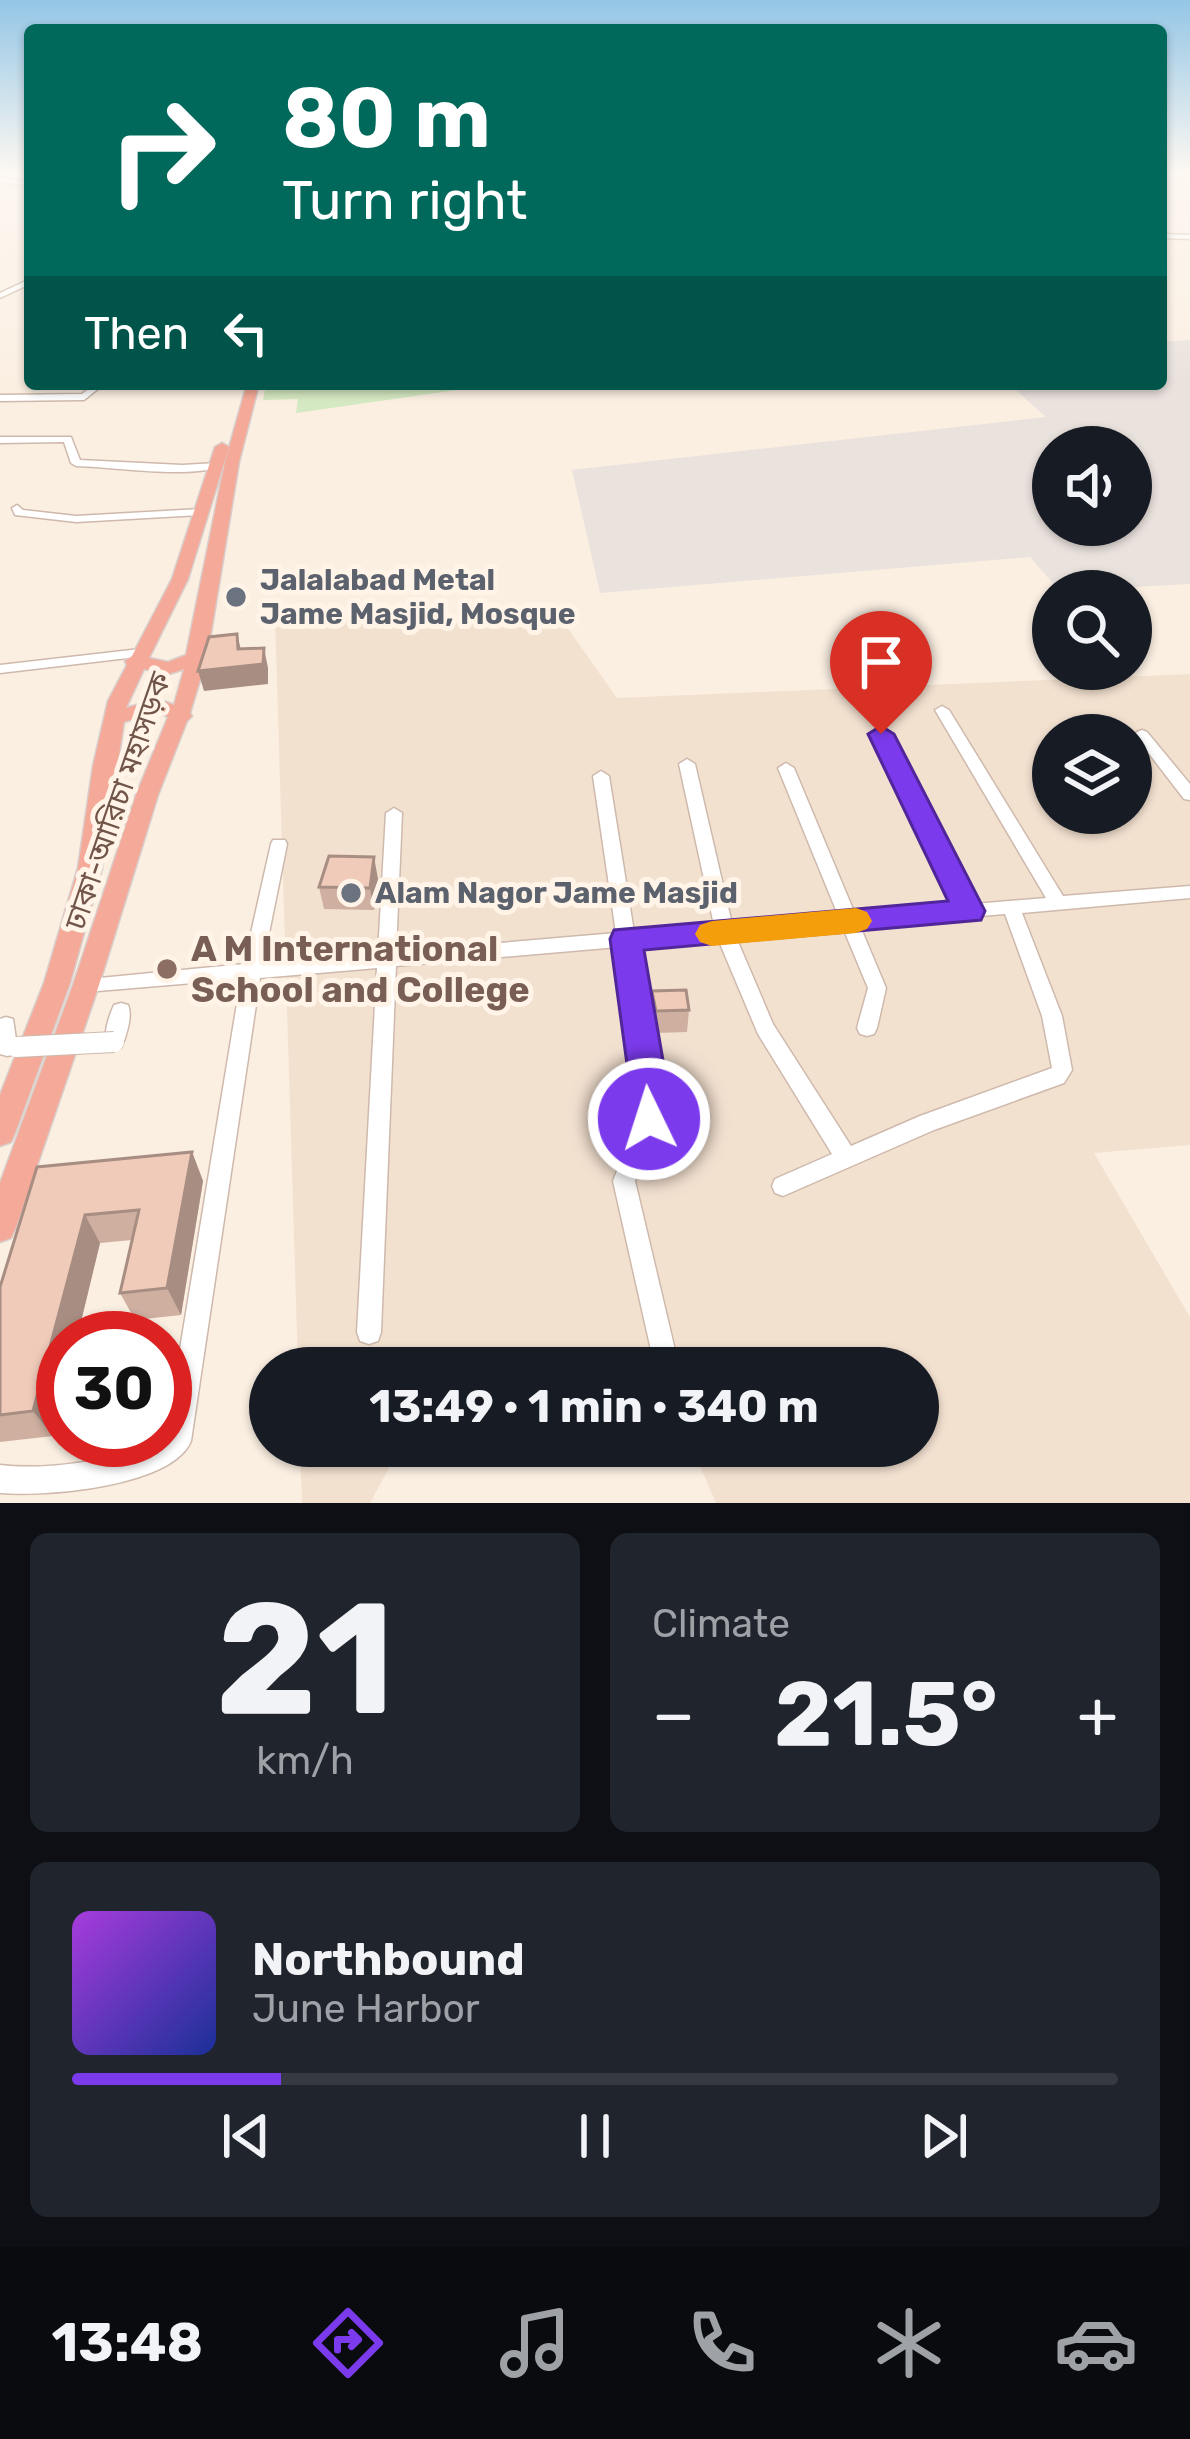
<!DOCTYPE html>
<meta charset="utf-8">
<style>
:root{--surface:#171b24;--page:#20242c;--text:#f1f3f6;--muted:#9ea1a6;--line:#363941;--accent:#7c3aed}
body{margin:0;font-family:Rubik,"Noto Sans Bengali",sans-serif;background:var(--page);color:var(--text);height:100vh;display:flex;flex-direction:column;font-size:45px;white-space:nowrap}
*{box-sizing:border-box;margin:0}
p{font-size:39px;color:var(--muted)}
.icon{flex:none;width:66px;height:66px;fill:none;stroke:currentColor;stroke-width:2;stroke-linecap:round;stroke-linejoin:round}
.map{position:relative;height:1503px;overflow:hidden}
.details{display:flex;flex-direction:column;gap:30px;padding:30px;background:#0d0f14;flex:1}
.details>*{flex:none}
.top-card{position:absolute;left:24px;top:24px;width:1143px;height:366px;border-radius:12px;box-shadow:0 3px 9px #0004;background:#00695c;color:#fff;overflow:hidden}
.buttons{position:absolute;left:1032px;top:426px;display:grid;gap:24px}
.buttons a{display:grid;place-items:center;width:120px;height:120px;border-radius:50%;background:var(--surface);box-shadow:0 3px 9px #0004;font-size:60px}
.speed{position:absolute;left:36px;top:1311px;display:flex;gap:24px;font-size:60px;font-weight:700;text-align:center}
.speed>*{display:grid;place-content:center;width:156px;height:156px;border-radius:50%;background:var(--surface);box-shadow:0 3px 9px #0004;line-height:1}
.speed .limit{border:18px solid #d22;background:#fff;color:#111}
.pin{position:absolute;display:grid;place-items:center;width:102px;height:102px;color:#fff;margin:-123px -51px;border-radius:50% 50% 50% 0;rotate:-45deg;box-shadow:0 0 12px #0007}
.pin .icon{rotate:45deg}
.me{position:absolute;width:132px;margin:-66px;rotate:356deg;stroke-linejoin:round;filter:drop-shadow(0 0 9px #0008)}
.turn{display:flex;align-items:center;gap:42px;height:252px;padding:0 60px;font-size:54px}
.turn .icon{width:156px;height:156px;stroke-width:2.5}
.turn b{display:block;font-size:84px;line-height:102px}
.then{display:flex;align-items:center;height:114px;padding:0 60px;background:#0003;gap:24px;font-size:45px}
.big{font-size:90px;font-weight:700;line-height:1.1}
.details .widget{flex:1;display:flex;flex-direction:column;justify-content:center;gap:18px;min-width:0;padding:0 42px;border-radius:18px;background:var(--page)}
.details .dial{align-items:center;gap:0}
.dial b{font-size:156px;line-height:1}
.song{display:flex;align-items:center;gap:36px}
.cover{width:144px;height:144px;border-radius:18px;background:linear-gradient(135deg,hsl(280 70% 55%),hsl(230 70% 35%))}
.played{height:12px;border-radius:6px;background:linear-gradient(90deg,var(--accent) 20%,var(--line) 20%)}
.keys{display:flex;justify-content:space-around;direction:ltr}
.heat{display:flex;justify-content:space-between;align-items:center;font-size:66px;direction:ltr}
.details .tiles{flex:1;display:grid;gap:30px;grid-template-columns:1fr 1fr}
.widget:last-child{grid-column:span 2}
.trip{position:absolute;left:249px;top:1347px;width:690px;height:120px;border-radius:60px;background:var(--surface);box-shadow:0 3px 9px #0004;font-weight:700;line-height:120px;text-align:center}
.menu{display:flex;height:192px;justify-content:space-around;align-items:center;background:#090b0e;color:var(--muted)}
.menu .icon{width:84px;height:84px}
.menu .on{color:var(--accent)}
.menu b{font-size:54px;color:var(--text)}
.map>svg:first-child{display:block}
</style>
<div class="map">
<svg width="1190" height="1503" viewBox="0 0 1190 1503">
<rect width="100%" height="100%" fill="#fbefe2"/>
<!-- residential -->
<g fill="#f3e1d0" fill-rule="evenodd">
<path d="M 559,616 L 617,698 L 1190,674 L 1190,1145 L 1094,1153 L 1190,1317 L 1190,1503 L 716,1503 L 691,1446 L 918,1446 L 918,1368 L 298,1368 L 275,618 ZM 1053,735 L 1131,735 L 1131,813 L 1053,813 Z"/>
<polygon points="300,1446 401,1446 370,1503 302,1503"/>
</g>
<!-- industrial -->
<path fill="#eae2dd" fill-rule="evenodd" d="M 1190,340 L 1190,584 L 1060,591 L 1030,557 L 600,593 L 572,470 L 1046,417 L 1009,384 L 1161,384 L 1161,342 ZM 1053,447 L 1131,447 L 1131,525 L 1053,525 Z"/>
<!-- green -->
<polygon fill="#d4e8c1" points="266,384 462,384 464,389 296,413 298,399 263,400"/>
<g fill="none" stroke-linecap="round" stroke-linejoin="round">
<defs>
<g id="minor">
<polygon points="1161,173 1190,173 1190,177 1161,175"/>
<polygon points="0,177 30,183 30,187 0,181"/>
<polygon points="1161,234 1190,235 1190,239 1161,238"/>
<polygon points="30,279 30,284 0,298 0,293"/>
<polygon points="95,384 104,384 84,400 0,401 0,395 82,394"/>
<path d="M 0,437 L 71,437 L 80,460 L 182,465 L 217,463 L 222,466 C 188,479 115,467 76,466 L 71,463 L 64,442 L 0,443 Z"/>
<polygon points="17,505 23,510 76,516 200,509 206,512 200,515 76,522 15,515 12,508"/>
<polygon points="140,649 147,653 145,656 0,673 0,665"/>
<path d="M 942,706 L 949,710 L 1063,896 L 1190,886 L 1190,898 L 1022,913 L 1062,1016 L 1072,1070 L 1064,1083 L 934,1130 L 783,1196 L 775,1193 L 772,1186 L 775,1179 L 832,1154 L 758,1034 L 718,939 L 636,946 L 661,1101 L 657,1122 L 635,1181 L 675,1350 L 672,1359 L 663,1362 L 654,1359 L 651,1350 L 613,1181 L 636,1122 L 641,1101 L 618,947 L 396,966 L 381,1332 L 378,1341 L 369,1344 L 360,1341 L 357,1332 L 377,968 L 260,978 L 191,1441 C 172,1487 44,1497 0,1493 L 0,1465 C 53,1471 117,1459 165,1440 L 241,979 L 86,992 L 79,990 L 77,985 L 79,980 L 244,964 L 271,844 L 273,840 L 285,840 L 287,844 L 263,963 L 378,953 L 386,813 L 394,808 L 402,813 L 396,952 L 616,933 L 593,776 L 601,771 L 609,776 L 634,932 L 714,925 L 679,764 L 687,759 L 695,764 L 732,924 L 838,915 L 778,768 L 786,763 L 794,768 L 855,914 L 957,905 L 874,734 L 881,729 L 888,734 L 974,904 L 1046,898 L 935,710 ZM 1005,914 L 1042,1016 L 1052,1068 L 920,1116 L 851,1146 L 773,1024 L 736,937 L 843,928 L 868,988 L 857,1028 L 860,1034 L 867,1036 L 874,1034 L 877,1028 L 886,988 L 860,926 Z"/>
<polygon points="1142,730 1147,732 1190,784 1190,800 1184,799 1137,738 1135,735 1137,732"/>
<path d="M 121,1003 L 128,1005 C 133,1016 126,1037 121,1048 L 114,1050 L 107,1048 C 102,1037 109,1016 114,1005 Z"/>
<polygon points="6,1017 13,1019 16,1039 23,1041 26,1047 23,1053 7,1056 0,1054 0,1019"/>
</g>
<path id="highway" d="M 247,384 L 259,384 L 239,462 L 207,657 L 190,713 L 192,716 L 187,721 L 158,795 L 99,985 L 16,1227 L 11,1238 L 0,1242 L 0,1183 L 73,985 L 136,795 L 168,717 L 157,712 L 124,722 L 102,868 L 70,983 L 15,1133 L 11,1142 L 0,1146 L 0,1095 L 44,983 L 78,868 L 93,766 L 108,701 L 127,665 L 125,661 L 132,656 L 172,579 L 215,447 L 222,443 L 229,447 L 188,579 L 149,658 L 168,662 L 186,655 L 225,462 ZM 144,669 L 169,674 L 184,669 L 174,705 L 158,699 L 126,708 Z"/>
</defs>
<!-- minor casing -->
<use href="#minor" stroke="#ceb9ac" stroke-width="3"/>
<!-- highway casing -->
<use href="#highway" stroke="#d8cfcc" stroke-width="3"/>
<!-- minor -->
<use href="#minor" fill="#fff" fill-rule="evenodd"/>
<!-- highway -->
<use href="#highway" fill="#f5aa99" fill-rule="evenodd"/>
<defs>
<polyline id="minor-bridge" points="16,1047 114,1042"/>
</defs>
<!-- minor-bridge casing -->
<use href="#minor-bridge" stroke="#ceb9ac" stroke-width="22" stroke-linecap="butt"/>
<!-- minor-bridge -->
<use href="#minor-bridge" stroke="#fff" stroke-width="20"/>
</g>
<!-- wall -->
<g fill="#ceafa0">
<polygon points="378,879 374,910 324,909 319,887"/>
<polygon points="652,991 689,1010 687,1032 655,1033 651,1013"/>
<polygon points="192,1152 203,1181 181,1315 135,1320 120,1293 132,1240 100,1243 77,1338 63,1338 53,1436 0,1442 0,1287 37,1167"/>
</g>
<!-- shaded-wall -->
<g fill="#a88e82">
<polygon points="237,634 242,654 264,648 268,668 268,684 204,691 198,671 238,649"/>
<polygon points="374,857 378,879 374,910 370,888"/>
<polygon points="192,1152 203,1181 181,1315 167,1288"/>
<polygon points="85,1215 100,1243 77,1338 63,1338 63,1394 53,1436 33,1411"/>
</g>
<!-- building -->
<g fill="#f0cbba" stroke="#a88e82" stroke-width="3">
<polygon points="237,634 238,649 264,648 263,664 198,671 209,637"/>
<polygon points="329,856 374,857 370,888 319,887"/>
<polygon points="686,990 689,1010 656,1011 652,991"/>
<polygon points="192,1152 167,1288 120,1293 139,1210 85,1215 33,1411 0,1415 0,1287 37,1167"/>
</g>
<!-- sky -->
<linearGradient id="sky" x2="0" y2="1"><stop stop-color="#94c6e6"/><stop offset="0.45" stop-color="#fdf8f2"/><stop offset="1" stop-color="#fdf8f2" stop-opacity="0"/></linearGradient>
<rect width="1190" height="383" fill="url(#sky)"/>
<!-- route -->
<polygon fill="#7c3aed" stroke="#51269a" stroke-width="3" points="881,726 894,734 985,911 981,920 644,950 670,1101 663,1131 649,1136 636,1131 630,1119 632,1101 610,939 614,930 948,901 868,734"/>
<!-- slow -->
<polygon fill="#f59e0b" points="856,908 867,912 872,921 867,929 856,933 712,946 700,942 695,934 700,925 712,921"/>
<!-- markers -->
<g fill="#6b7280" stroke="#fff4e7" stroke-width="4.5">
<circle cx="236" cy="597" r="12"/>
<circle cx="351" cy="893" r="12"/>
</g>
<circle fill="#8d6e63" stroke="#fff4e7" stroke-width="4.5" cx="167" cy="969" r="12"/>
<g text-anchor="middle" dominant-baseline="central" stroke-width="10" stroke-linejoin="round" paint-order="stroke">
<!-- worship labels -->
<g font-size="30" font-weight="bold" fill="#5b616d" stroke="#fff4e7" text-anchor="start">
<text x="260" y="580">Jalalabad Metal<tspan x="260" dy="34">Jame Masjid, Mosque</tspan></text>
<text x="375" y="893">Alam Nagor Jame Masjid</text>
</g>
<!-- street labels -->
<g font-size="30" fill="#725549" stroke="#fff4e7">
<text transform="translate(118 801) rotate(-71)">ঢাকা-আরিচা মহাসড়ক</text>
</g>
<!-- near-education labels -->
<g font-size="36" font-weight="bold" fill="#785e54" stroke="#fff4e7" text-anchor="start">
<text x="191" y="948">A M International<tspan x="191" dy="41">School and College</tspan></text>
</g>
</g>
</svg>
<div class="buttons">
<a><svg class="icon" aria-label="sound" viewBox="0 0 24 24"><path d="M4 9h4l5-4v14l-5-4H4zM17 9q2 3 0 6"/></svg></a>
<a><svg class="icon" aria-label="search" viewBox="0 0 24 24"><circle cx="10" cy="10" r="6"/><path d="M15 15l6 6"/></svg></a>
<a><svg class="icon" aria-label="layers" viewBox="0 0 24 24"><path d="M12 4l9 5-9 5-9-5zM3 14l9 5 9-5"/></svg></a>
</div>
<div class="speed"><div class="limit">30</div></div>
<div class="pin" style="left:881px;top:734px;background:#d93025"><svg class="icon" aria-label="arrive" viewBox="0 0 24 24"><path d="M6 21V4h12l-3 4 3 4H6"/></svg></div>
<svg class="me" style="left:649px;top:1119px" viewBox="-20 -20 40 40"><circle r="17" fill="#7c3aed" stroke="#fff" stroke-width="3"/><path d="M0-11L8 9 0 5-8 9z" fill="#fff"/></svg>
<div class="trip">13:49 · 1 min · 340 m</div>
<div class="top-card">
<div class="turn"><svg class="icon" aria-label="right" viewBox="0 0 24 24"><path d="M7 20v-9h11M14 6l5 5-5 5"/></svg><div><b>80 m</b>Turn right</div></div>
<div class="then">Then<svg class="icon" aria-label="left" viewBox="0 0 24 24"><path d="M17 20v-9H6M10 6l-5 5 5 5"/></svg></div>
</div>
</div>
<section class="details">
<div class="tiles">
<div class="widget dial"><b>21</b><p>km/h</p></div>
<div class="widget"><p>Climate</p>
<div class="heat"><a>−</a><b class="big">21.5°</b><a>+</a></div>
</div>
<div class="widget">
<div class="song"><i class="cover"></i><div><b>Northbound</b><p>June Harbor</p></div></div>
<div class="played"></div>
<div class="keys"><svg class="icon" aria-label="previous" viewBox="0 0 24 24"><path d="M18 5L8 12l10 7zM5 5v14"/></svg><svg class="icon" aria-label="pause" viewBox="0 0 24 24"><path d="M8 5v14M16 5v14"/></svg><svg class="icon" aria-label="next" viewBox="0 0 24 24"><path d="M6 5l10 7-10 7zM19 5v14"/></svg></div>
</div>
</div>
</section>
<nav class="menu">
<b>13:48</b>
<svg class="icon on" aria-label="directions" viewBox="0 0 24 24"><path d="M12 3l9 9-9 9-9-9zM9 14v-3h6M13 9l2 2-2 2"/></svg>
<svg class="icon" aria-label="music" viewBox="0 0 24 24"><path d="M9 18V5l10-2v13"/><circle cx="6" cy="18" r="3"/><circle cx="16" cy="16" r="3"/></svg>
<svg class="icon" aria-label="phone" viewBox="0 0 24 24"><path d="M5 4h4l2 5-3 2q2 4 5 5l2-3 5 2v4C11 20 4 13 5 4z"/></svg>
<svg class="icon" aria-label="climate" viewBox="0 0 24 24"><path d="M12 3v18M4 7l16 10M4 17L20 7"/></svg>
<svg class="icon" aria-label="car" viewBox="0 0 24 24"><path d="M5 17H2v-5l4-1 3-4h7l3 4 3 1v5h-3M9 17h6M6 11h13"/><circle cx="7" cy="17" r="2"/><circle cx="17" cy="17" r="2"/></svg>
</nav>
